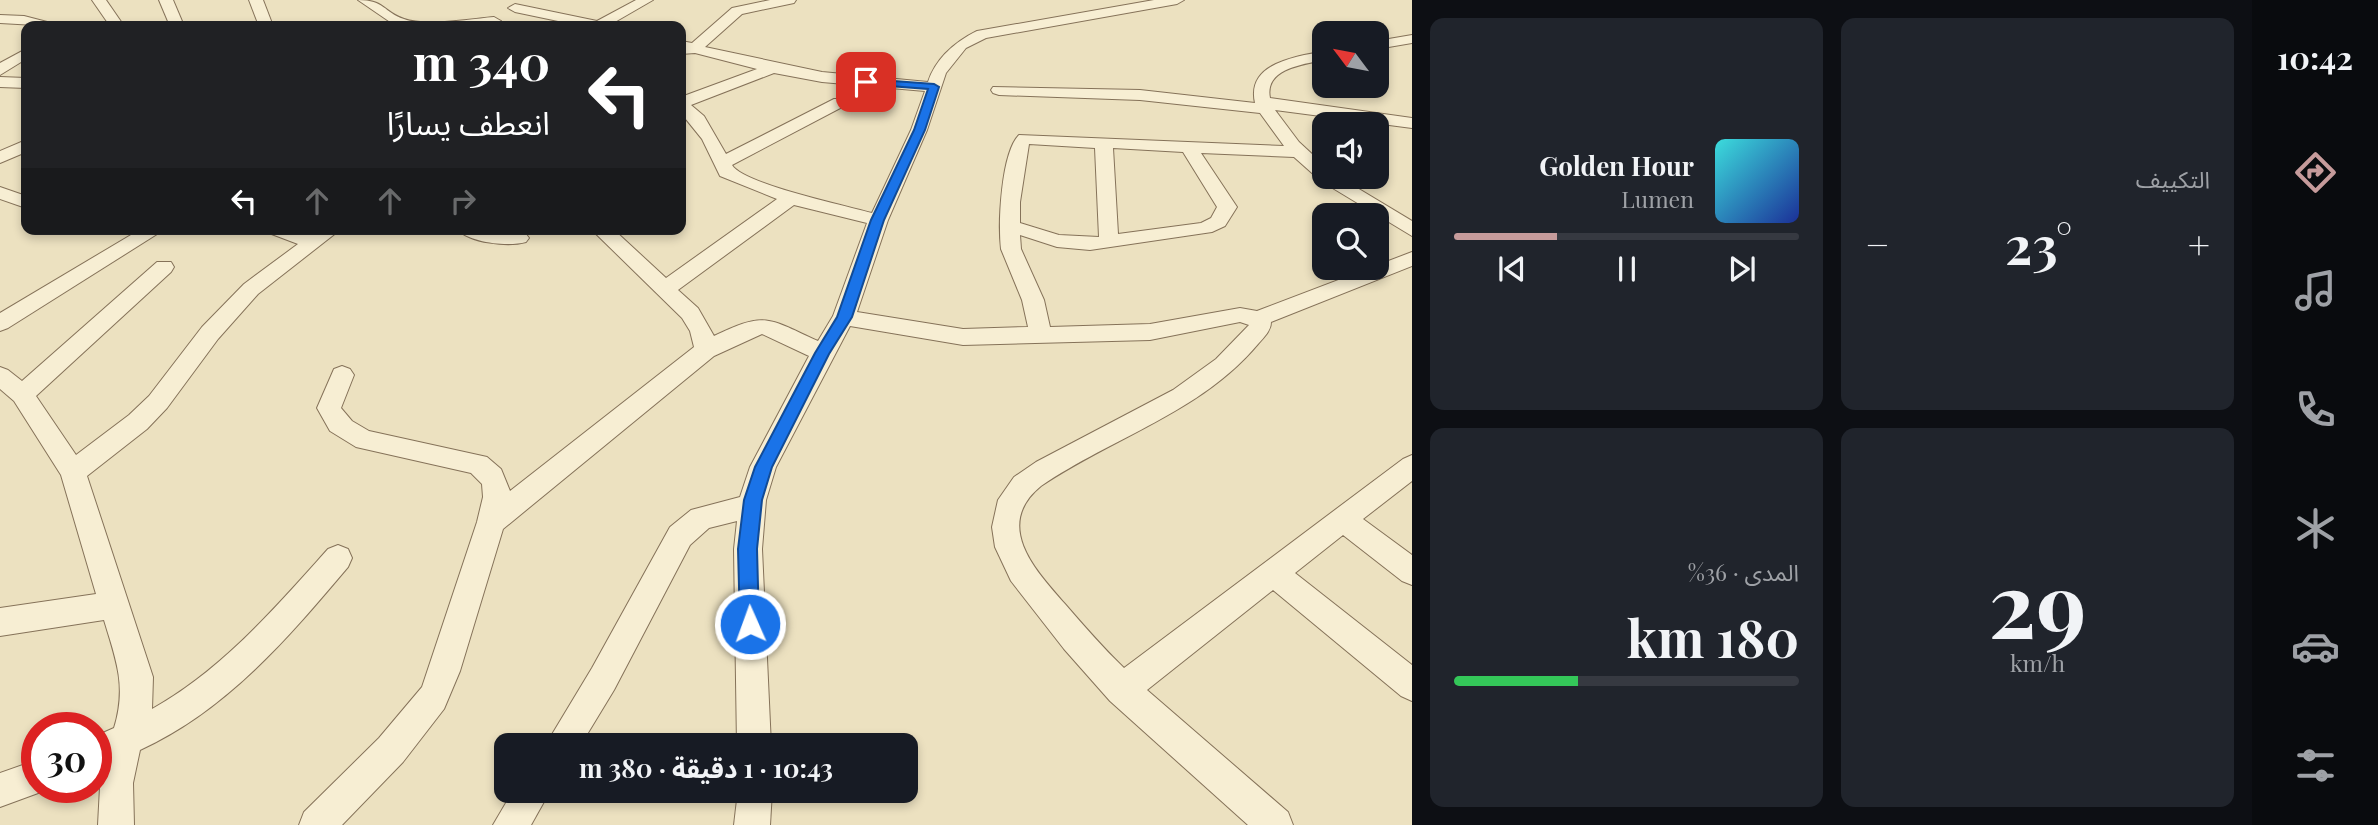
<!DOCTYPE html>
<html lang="ar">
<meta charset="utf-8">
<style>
:root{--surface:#171b24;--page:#20242c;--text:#f1f3f6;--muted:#9ea1a6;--line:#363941;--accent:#c69b9b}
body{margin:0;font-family:"Playfair Display","Noto Sans Arabic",serif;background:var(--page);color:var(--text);direction:rtl;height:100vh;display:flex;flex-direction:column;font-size:26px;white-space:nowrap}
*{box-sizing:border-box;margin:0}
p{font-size:23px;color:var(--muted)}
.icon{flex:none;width:38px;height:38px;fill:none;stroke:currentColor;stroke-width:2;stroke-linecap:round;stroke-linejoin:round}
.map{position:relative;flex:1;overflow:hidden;direction:ltr}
.side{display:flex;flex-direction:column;gap:18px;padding:18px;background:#0d0f14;width:840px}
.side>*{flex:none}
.top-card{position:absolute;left:21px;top:21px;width:665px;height:214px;border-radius:14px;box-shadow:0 4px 10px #0003;direction:rtl;background:#202124;color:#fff;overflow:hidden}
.needle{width:46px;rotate:302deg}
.tools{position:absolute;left:1312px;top:21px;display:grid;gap:14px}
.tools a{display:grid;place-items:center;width:77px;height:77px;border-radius:14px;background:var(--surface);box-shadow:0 4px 10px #0003;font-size:35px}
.speed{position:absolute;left:21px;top:712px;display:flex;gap:14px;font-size:35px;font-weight:700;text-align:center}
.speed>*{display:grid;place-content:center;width:91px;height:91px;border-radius:50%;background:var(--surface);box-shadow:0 4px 10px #0003;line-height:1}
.speed .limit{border:10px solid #d22;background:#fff;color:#111}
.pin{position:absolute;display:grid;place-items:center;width:60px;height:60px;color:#fff;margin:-30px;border-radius:14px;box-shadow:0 4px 10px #0006}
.me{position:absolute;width:77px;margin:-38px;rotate:358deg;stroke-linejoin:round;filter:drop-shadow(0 0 5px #0008)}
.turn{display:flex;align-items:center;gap:24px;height:147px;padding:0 21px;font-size:32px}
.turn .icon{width:91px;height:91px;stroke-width:2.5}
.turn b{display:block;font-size:49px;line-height:60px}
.lanes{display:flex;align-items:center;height:66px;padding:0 21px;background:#0003;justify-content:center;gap:35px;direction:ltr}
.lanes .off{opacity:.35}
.big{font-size:52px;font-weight:700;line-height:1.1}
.side .widget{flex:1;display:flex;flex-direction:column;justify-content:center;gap:10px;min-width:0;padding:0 24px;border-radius:14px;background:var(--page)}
.side .dial{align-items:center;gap:0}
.dial b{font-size:91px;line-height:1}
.song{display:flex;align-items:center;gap:21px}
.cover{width:84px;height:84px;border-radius:10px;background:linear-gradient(135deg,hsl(180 70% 55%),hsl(230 70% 35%))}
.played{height:7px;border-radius:4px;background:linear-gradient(90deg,var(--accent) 30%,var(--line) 30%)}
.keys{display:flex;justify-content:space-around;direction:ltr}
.heat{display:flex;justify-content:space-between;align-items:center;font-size:38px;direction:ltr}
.charge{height:10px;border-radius:5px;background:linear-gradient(90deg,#34c759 36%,var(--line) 0)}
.side .tiles{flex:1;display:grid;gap:18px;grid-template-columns:repeat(2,1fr)}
.trip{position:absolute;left:494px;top:733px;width:424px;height:70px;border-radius:14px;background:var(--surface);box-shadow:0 4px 10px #0003;font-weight:700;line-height:70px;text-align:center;direction:rtl}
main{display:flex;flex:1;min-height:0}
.dock{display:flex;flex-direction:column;width:126px;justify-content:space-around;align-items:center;background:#090b0e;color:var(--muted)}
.dock .icon{width:49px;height:49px}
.dock .active{color:var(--accent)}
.dock b{font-size:32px;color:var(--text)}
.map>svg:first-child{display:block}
</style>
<main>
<nav class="dock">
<b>10:42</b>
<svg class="icon active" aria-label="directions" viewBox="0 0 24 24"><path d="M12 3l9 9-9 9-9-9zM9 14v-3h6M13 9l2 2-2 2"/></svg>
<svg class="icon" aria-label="music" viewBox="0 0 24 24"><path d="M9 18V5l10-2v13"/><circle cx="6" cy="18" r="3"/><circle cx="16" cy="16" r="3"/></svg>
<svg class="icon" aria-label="phone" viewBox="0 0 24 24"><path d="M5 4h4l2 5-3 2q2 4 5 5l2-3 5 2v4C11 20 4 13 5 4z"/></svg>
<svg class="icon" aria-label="climate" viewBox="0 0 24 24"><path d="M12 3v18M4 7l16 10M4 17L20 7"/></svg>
<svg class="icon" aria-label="car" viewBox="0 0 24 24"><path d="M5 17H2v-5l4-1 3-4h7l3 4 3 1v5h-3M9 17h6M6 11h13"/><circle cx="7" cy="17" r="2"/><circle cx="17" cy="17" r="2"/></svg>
<svg class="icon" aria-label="filters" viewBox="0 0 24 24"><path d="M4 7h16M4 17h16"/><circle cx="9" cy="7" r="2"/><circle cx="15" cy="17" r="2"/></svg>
</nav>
<section class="side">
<div class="tiles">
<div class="widget"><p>التكييف</p>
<div class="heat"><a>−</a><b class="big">23°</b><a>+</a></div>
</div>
<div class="widget">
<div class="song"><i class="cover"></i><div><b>Golden Hour</b><p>Lumen</p></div></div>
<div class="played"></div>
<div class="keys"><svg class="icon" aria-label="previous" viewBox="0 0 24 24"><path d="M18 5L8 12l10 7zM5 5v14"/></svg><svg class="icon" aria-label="pause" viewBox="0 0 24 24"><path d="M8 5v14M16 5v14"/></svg><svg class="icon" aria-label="next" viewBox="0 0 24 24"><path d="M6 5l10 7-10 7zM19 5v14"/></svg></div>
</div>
<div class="widget dial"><b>29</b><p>km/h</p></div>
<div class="widget"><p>المدى · 36%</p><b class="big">180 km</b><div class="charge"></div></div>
</div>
</section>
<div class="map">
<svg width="1412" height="825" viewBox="0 0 1412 825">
<rect width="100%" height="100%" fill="#ece1c0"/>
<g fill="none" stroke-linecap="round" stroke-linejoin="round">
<defs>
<g id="minor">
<polygon points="92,0 106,0 124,26 110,26"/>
<polygon points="159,0 173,0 184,26 170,26"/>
<polygon points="249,0 263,0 273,26 259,26"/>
<path d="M 358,0 C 385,0 383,12 404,19 C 426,27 470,19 494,17 L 501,21 L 499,24 L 396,26 Z"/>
<polygon points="636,0 653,0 608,26 582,26 515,12 508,8 515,4 597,21"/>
<path d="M 770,0 L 796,0 L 794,3 L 742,14 L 705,47 L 822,72 L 928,82 C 936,58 955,42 977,31 L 1154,0 L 1184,0 L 1177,4 L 986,38 L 966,48 L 946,73 L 927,130 L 888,220 L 857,312 L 963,329 L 1028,327 L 1022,300 L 1001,249 C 998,224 1001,153 1019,135 L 1284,146 L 1260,113 L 1140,100 L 999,95 L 993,93 L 991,90 L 993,87 L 1140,90 L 1255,103 C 1246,63 1295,57 1325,51 L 1325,60 C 1303,64 1264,69 1270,98 L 1412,118 L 1412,128 L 1275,110 L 1299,142 L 1325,166 L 1325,177 L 1339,177 L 1412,221 L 1412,236 L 1321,181 L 1294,157 L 1201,153 L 1237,207 L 1225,226 L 1212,232 L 1090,250 L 1057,247 L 1020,235 L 1021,249 L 1044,300 L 1050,327 L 1150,324 L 1240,308 L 1257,311 L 1412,252 L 1412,266 L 1271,322 C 1271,331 1264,337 1258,344 C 1200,413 1113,437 1041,486 C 993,525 1035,570 1065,604 C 1084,626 1103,648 1124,668 L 1403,459 L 1412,455 L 1412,481 L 1363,519 L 1412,555 L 1412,585 L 1402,581 L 1343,535 L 1295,573 L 1412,665 L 1412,701 L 1401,696 L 1273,590 L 1147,690 L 1288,812 L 1293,825 L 1248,825 L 1110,701 L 1064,649 L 1011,581 L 995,547 L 992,527 L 998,500 L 1014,477 L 1036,462 L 1173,390 L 1216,359 L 1249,325 L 1240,322 L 1150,340 L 963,345 L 850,326 L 776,467 L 766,500 L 762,549 L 771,746 L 737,746 L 734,549 L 737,521 L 709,528 L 690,545 L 614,690 L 580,746 L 545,746 L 592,668 L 670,527 L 691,510 L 740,497 L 750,467 L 809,356 L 762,334 L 714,356 L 503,529 L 460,671 L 444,709 L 403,762 L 342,825 L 299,825 L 304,812 L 379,738 L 422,687 L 477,522 L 483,497 L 482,484 L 471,473 L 356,447 L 330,431 L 317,408 L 334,369 L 342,366 L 350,369 L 354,375 L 341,408 L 352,421 L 369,431 L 487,457 L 501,469 L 510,491 L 694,347 L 690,331 L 682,318 L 591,229 L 613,229 L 666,278 L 777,199 L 720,176 L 702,139 L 681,113 L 681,97 L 757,69 L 695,53 L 681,54 L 681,41 L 692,43 L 732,8 ZM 774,73 L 822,82 L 925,91 L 911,130 L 872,213 C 846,206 743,184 732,165 L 846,105 L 848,102 L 846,99 L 834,99 L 726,154 L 704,116 L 691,105 ZM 1029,144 L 1095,148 L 1099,237 L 1059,235 L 1020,223 L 1020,202 ZM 1113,148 L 1183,152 L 1217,207 L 1211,218 L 1201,223 L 1118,234 ZM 794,205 L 867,223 L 833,316 L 818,341 C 767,318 766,311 714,336 L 698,308 L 678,290 Z"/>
<polygon points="0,15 24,16 51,23 53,26 0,23"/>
<polygon points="1412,35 1412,43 1377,49 1377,41"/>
<polygon points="26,49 26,59 0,75 0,63"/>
<polygon points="0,77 26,78 26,88 0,87"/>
<polygon points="26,140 26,152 0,163 0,151"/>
<polygon points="0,187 26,196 26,208 0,199"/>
<polygon points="141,229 165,229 8,328 0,331 0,313"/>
<path d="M 266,229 L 295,229 L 310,235 L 318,229 L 341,229 L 258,294 L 218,339 L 167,408 L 147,429 L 87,476 L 153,677 L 152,709 C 222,670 275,608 328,549 L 338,545 L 348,549 L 352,558 L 348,567 C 288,638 226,711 140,750 L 133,783 L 134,825 L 98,825 L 101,768 L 96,770 L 96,736 L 114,728 C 127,686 116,660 104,620 L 0,636 L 0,608 L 96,594 L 61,475 L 14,401 L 0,389 L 0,367 L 8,370 L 22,381 L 157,262 L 171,262 L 174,267 L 171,272 L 36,396 L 76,455 L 129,415 L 149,396 L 202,327 L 244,284 L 298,244 L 269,233 Z"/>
<path d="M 457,229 L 519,232 L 526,234 L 529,238 L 526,242 C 508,247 470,243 457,229 Z"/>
<polygon points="37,760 37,788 49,789 0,807 0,773"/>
<polygon points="513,791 550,791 531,825 493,825"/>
<polygon points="738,791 772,791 770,825 734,825"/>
</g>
</defs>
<!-- minor casing -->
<use href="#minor" stroke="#857259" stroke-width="2"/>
<!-- minor -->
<use href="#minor" fill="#f7eed3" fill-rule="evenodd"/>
</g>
<!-- route -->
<polygon fill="#1a73e8" stroke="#114b97" stroke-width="2" points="866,79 934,84 939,87 925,130 884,220 852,317 829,354 772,467 762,500 757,549 759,624 757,630 750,633 743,630 740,624 738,549 744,500 755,467 815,353 837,317 871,220 914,130 928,89 863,84 861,82"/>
</svg>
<div class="tools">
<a><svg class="needle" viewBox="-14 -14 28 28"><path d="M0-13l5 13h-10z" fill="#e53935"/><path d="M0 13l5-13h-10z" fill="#9ea1a6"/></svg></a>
<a><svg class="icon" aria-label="sound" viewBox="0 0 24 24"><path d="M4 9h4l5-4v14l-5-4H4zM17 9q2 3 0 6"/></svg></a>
<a><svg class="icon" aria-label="search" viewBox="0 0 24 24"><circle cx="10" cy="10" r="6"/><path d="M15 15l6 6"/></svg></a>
</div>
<div class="speed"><div class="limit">30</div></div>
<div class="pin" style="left:866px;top:82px;background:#d93025"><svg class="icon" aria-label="arrive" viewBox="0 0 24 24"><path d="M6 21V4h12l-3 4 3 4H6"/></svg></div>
<svg class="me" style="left:750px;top:624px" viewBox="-20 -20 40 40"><circle r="17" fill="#1a73e8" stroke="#fff" stroke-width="3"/><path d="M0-11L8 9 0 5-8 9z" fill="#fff"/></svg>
<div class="trip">10:43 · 1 دقيقة · 380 m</div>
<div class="top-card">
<div class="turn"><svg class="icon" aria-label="left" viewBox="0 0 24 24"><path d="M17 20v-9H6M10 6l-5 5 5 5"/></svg><div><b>340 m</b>انعطف يسارًا</div></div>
<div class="lanes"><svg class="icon" aria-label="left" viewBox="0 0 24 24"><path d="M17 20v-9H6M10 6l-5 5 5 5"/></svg><svg class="icon off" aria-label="ahead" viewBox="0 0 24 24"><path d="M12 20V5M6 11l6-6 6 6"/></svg><svg class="icon off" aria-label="ahead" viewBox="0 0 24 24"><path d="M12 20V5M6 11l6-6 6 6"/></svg><svg class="icon off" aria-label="right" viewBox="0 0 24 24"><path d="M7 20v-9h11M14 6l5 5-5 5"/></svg></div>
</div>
</div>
</main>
